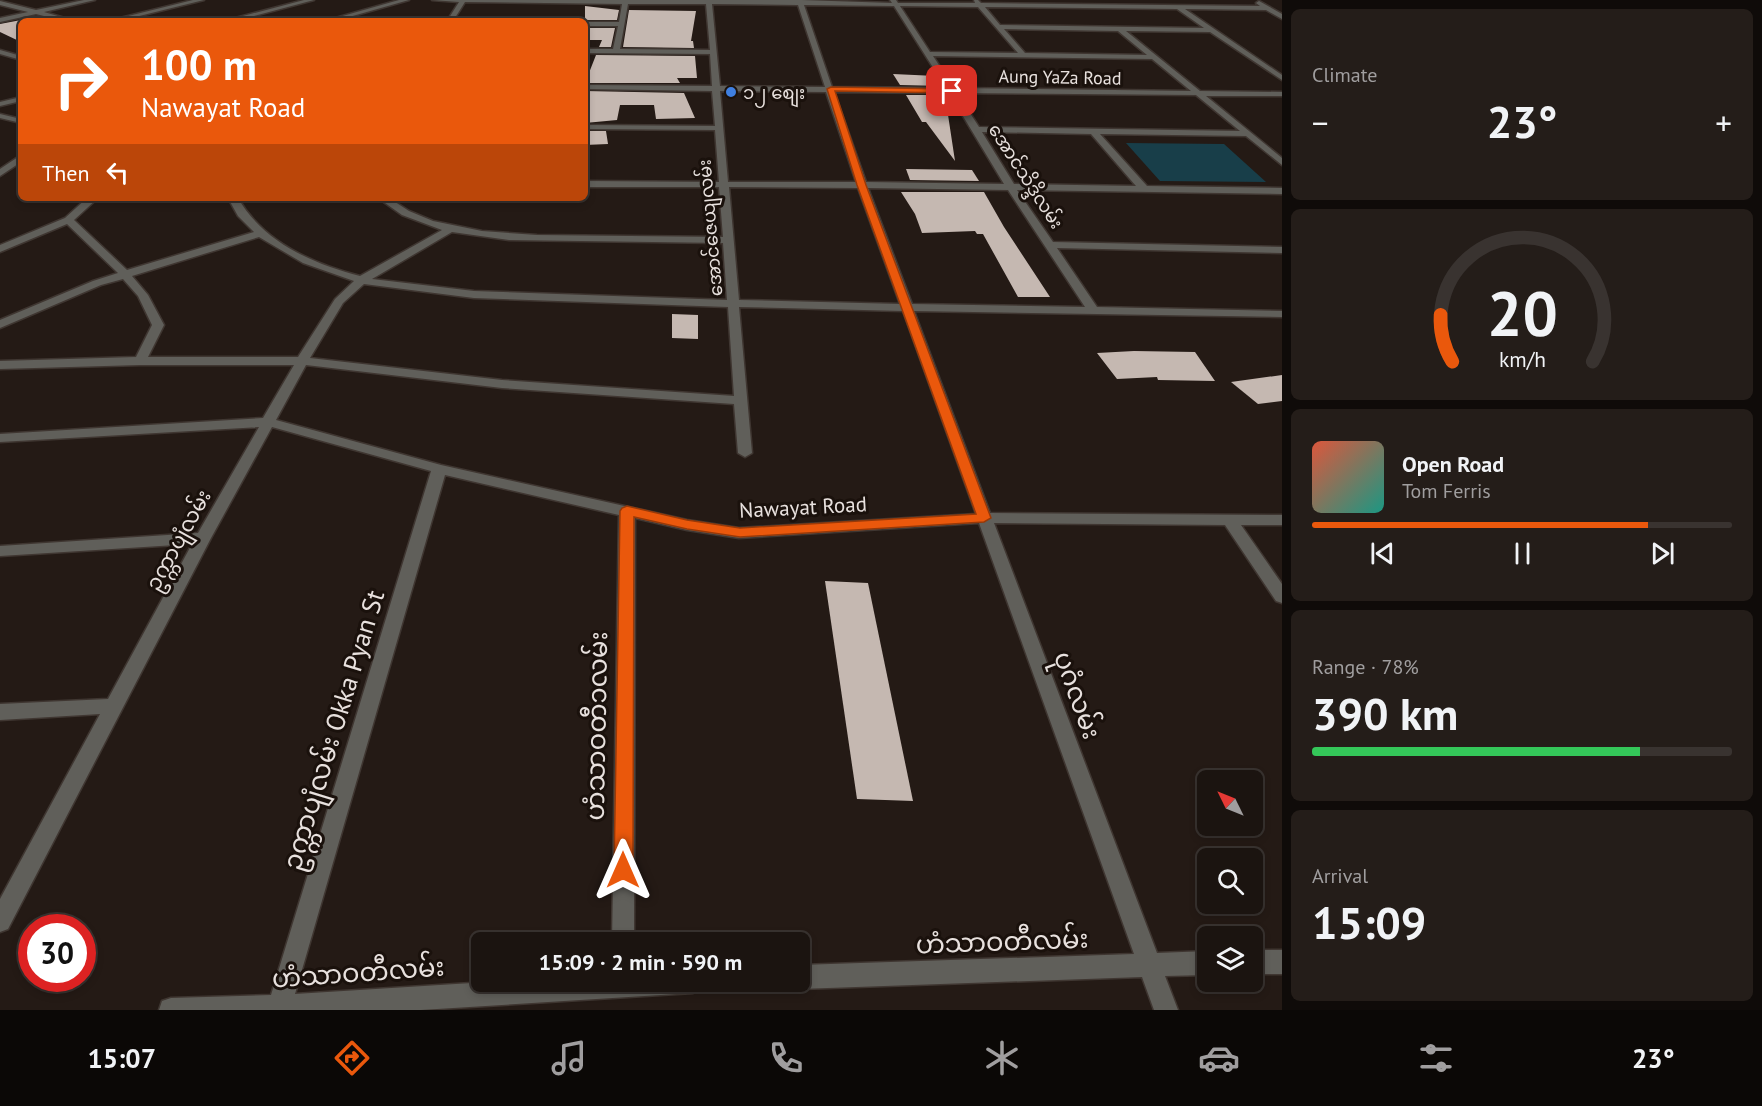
<!DOCTYPE html>
<meta charset="utf-8">
<style>
:root{--surface:#1b1410;--page:#241d19;--text:#f1f3f6;--muted:#a09e9f;--line:#393330;--accent:#ea580c}
body{margin:0;font-family:"PT Sans","Noto Sans Myanmar",sans-serif;background:var(--page);color:var(--text);height:100vh;display:flex;flex-direction:column;font-size:22px;white-space:nowrap}
*{box-sizing:border-box;margin:0}
p{font-size:20px;color:var(--muted)}
.icon{flex:none;width:33px;height:33px;fill:none;stroke:currentColor;stroke-width:2;stroke-linecap:round;stroke-linejoin:round}
.map{position:relative;flex:1;overflow:hidden}
.details{display:flex;flex-direction:column;gap:9px;padding:9px;background:#0f0b09;width:480px}
.details>*{flex:none}
.banner{position:absolute;left:18px;top:18px;width:570px;height:183px;border-radius:9px;box-shadow:0 3px 9px #0003,0 0 0 2px var(--line);background:#ea580c;color:#fff;overflow:hidden}
.needle{width:39px;rotate:313deg}
.controls{position:absolute;left:1197px;top:770px;display:grid;gap:12px}
.controls a{display:grid;place-items:center;width:66px;height:66px;border-radius:9px;background:var(--surface);box-shadow:0 3px 9px #0003,0 0 0 2px var(--line);font-size:30px}
.speed{position:absolute;left:18px;top:914px;display:flex;gap:12px;font-size:30px;font-weight:700;text-align:center}
.speed>*{display:grid;place-content:center;width:78px;height:78px;border-radius:50%;background:var(--surface);box-shadow:0 3px 9px #0003,0 0 0 2px var(--line);line-height:1}
.speed .limit{border:9px solid #d22;background:#fff;color:#111}
.pin{position:absolute;display:grid;place-items:center;width:51px;height:51px;color:#fff;margin:-26px;border-radius:12px;box-shadow:0 3px 9px #0006}
.me{position:absolute;width:66px;margin:-33px;rotate:0deg;stroke-linejoin:round;filter:drop-shadow(0 0 4px #0008)}
.turn{display:flex;align-items:center;gap:21px;height:126px;padding:0 24px;font-size:27px}
.turn .icon{width:78px;height:78px;stroke-width:2.5}
.turn b{display:block;font-size:42px;line-height:51px}
.then{display:flex;align-items:center;height:57px;padding:0 24px;background:#0003;gap:12px;font-size:22px}
.big{font-size:45px;font-weight:600;line-height:1.1}
.details .tile{flex:1;display:flex;flex-direction:column;justify-content:center;gap:9px;min-width:0;padding:0 21px;border-radius:9px;background:var(--page)}
.details .dial{align-items:center;gap:0}
.dial svg{height:156px;overflow:visible;fill:none;stroke:var(--line);stroke-width:7;stroke-linecap:round;text-anchor:middle}
.dial text{fill:var(--text);stroke:none}
.song{display:flex;align-items:center;gap:18px}
.cover{width:72px;height:72px;border-radius:9px;background:linear-gradient(135deg,hsl(10 70% 55%),hsl(170 70% 35%))}
.played{height:6px;border-radius:3px;background:linear-gradient(90deg,var(--accent) 80%,var(--line) 80%)}
.keys{display:flex;justify-content:space-around;direction:ltr}
.heat{display:flex;justify-content:space-between;align-items:center;font-size:33px;direction:ltr}
.charge{height:9px;border-radius:4px;background:linear-gradient(90deg,#34c759 78%,var(--line) 0)}
.trip{position:absolute;left:471px;top:932px;width:339px;height:60px;border-radius:9px;background:var(--surface);box-shadow:0 3px 9px #0003,0 0 0 2px var(--line);font-weight:600;line-height:60px;text-align:center}
.dock{display:flex;height:96px;justify-content:space-around;align-items:center;background:#0b0806;color:var(--muted)}
.dock .icon{width:42px;height:42px}
.dock .selected{color:var(--accent)}
.dock b{font-size:27px;color:var(--text)}
main{display:flex;flex:1;min-height:0}
.map>svg:first-child{display:block}
</style>
<main>
<div class="map">
<svg width="1282" height="1010" viewBox="0 0 1282 1010">
<rect width="100%" height="100%" fill="#241a15"/>
<!-- water -->
<polygon fill="#183e49" points="1126,143 1224,144 1266,182 1160,181"/>
<!-- building -->
<g fill="#c5b8b1">
<polygon points="585,6 619,10 617,20 585,20"/>
<polygon points="629,10 696,11 691,41 693,41 694,48 623,47"/>
<polygon points="21,20 21,42 0,32 0,24"/>
<polygon points="585,28 615,28 611,47 599,47 602,40 585,40"/>
<polygon points="596,55 695,56 697,78 677,78 680,83 585,83"/>
<polygon points="893,74 936,76 942,86 900,85"/>
<polygon points="585,91 684,93 695,118 656,119 654,105 620,105 617,120 585,123"/>
<polygon points="906,95 945,95 955,161 926,122 922,122"/>
<polygon points="585,131 606,131 608,144 585,145"/>
<polygon points="906,169 972,170 979,181 910,180"/>
<polygon points="901,192 984,192 1004,227 1050,297 1018,297 983,234 977,234 975,231 922,233 915,214"/>
<polygon points="672,314 698,315 698,339 672,338"/>
<polygon points="1134,351 1195,352 1215,381 1158,380 1157,377 1117,379 1097,353"/>
<polygon points="1282,375 1282,401 1258,404 1231,382"/>
<polygon points="825,581 868,583 913,801 857,799"/>
</g>
<g fill="none" stroke-linecap="round" stroke-linejoin="round">
<defs>
<g id="minor">
<polygon points="84,0 95,0 44,12 75,21 64,21 36,14 0,22 0,18 28,12 0,5 0,1 36,10"/>
<polygon points="193,0 204,0 119,21 108,21"/>
<polygon points="304,0 314,0 235,21 224,21"/>
<polygon points="399,0 409,0 335,21 325,21"/>
<path d="M 432,0 L 802,0 L 892,3 L 890,0 L 896,0 L 898,3 L 975,3 L 974,0 L 978,0 L 981,3 L 1260,6 L 1256,3 L 1259,1 L 1282,14 L 1282,19 L 1266,10 L 1185,9 L 1282,75 L 1282,80 L 1210,32 L 1126,31 L 1200,91 L 1282,92 L 1282,96 L 1206,96 L 1282,158 L 1282,165 L 1246,136 L 1100,134 L 1147,186 L 1282,188 L 1282,194 L 1017,190 L 1053,242 L 1282,247 L 1282,253 L 1057,248 L 1097,307 L 1282,311 L 1282,317 L 914,311 L 990,513 L 1282,515 L 1282,525 L 1241,525 L 1282,584 L 1282,603 L 1276,601 L 1225,525 L 994,523 L 1157,953 L 1208,951 L 1208,975 L 1165,976 L 1178,1010 L 1154,1010 L 1142,977 L 800,989 L 792,985 L 790,981 L 800,981 L 800,965 L 1134,954 L 979,523 L 739,538 L 687,530 L 635,518 L 634,942 L 612,942 L 619,515 L 445,475 L 295,994 L 504,981 L 705,981 L 701,989 L 693,993 L 421,1010 L 159,1010 L 162,1001 L 171,998 L 271,995 L 431,471 L 272,427 L 211,538 L 8,929 L 0,932 L 0,899 L 100,714 L 0,720 L 0,704 L 108,699 L 192,544 L 0,556 L 0,546 L 198,533 L 259,427 L 0,442 L 0,434 L 263,418 L 294,365 L 140,365 L 0,369 L 0,361 L 136,357 L 152,325 L 138,296 L 123,279 L 101,285 L 0,328 L 0,320 L 93,281 L 118,273 L 67,224 L 0,252 L 0,245 L 65,218 L 87,198 L 98,198 L 74,220 L 127,270 L 254,232 L 238,216 L 228,198 L 238,198 C 263,242 313,264 360,276 L 442,230 L 402,215 L 378,198 L 389,198 L 409,211 L 433,221 L 482,231 L 537,235 L 723,237 L 719,187 L 585,187 L 585,181 L 719,182 L 715,130 L 585,129 L 585,125 L 715,126 L 712,91 L 585,89 L 585,85 L 712,86 L 710,54 L 585,53 L 585,49 L 613,49 L 618,26 L 585,26 L 585,22 L 619,22 L 622,4 L 465,2 L 453,21 L 447,21 L 459,2 ZM 628,4 L 706,4 L 710,50 L 620,49 ZM 712,4 L 798,5 L 825,87 L 720,86 ZM 804,5 L 894,6 L 946,88 L 832,87 ZM 900,6 L 978,7 L 1018,53 L 930,52 ZM 985,7 L 1177,9 L 1204,28 L 1000,25 ZM 1004,29 L 1118,31 L 1147,55 L 1025,53 ZM 933,56 L 1152,59 L 1191,91 L 954,88 ZM 720,91 L 826,92 L 856,182 L 728,182 ZM 834,92 L 949,93 L 1004,184 L 866,182 ZM 957,93 L 1196,95 L 1240,131 L 979,127 ZM 982,132 L 1091,134 L 1136,186 L 1014,184 ZM 729,187 L 858,188 L 900,304 L 739,300 ZM 868,188 L 1008,190 L 1085,307 L 912,304 ZM 452,232 L 509,240 L 723,243 L 727,300 L 474,291 L 372,279 ZM 259,237 L 303,263 L 354,281 L 335,299 L 298,357 L 148,357 L 164,325 L 148,295 L 132,276 ZM 364,284 L 474,298 L 728,307 L 734,396 L 502,380 L 310,358 L 343,303 ZM 739,307 L 903,311 L 976,514 L 739,528 L 687,520 L 441,465 L 276,420 L 306,365 L 502,388 L 734,404 L 738,453 L 745,457 L 752,453 Z"/>
<polygon points="0,50 21,56 21,60 0,54"/>
<polygon points="21,97 21,101 0,106 0,102"/>
<polygon points="0,114 21,119 21,123 0,118"/>
<polygon points="21,155 21,162 0,176 0,169"/>
<rect x="1252" y="950" width="30" height="24"/>
</g>
</defs>
<!-- minor casing -->
<use href="#minor" stroke="#3f3631" stroke-width="3"/>
<!-- minor -->
<use href="#minor" fill="#605f5a" fill-rule="evenodd"/>
</g>
<!-- route -->
<polygon fill="#ea580c" stroke="#983908" stroke-width="1.5" points="831,87 952,89 955,91 952,93 835,91 866,185 991,518 984,522 740,537 687,529 634,517 633,870 630,877 623,879 616,877 614,870 620,511 622,508 627,506 687,520 740,528 976,514 857,185 827,89"/>
<!-- markers -->
<circle fill="#3f7fe0" stroke="#1a110c" stroke-width="2" cx="731" cy="92" r="6"/>
<g text-anchor="middle" dominant-baseline="central" stroke-width="6" stroke-linejoin="round" paint-order="stroke">
<!-- far-street labels -->
<g font-size="18" fill="#e8e1de" stroke="#1a110c">
<text transform="translate(1060 77) rotate(1)">Aung YaZa Road</text>
<text transform="translate(1026 176) rotate(57)">အောင်သိဒ္ဒိလမ်း</text>
<text transform="translate(710 228) rotate(-95)">အောင်ဇေယျလမ်း</text>
</g>
<!-- far-poi labels -->
<g font-size="18" fill="#e8e1de" stroke="#1a110c" text-anchor="start">
<text x="743" y="92">၁၂ စျေး</text>
</g>
<!-- street labels -->
<g font-size="21" fill="#e8e1de" stroke="#1a110c">
<text transform="translate(803 507) rotate(-3)">Nawayat Road</text>
<text transform="translate(178 540) rotate(-61)">ဥက္ကာပျံလမ်း</text>
</g>
<!-- near-street labels -->
<g font-size="26" fill="#e8e1de" stroke="#1a110c">
<text transform="translate(1078 695) rotate(70)">ပုဂံလမ်း</text>
<text transform="translate(596 726) rotate(-89)">ဟံသာဝတီ၁လမ်း</text>
<text transform="translate(333 730) rotate(-73)">ဥက္ကာပျံလမ်း Okka Pyan St</text>
<text transform="translate(1002 941) rotate(-2)">ဟံသာဝတီလမ်း</text>
<text transform="translate(358 972) rotate(-4)">ဟံသာဝတီလမ်း</text>
</g>
</g>
</svg>
<div class="controls">
<a><svg class="needle" viewBox="-14 -14 28 28"><path d="M0-13l5 13h-10z" fill="#e53935"/><path d="M0 13l5-13h-10z" fill="#a09e9f"/></svg></a>
<a><svg class="icon" aria-label="search" viewBox="0 0 24 24"><circle cx="10" cy="10" r="6"/><path d="M15 15l6 6"/></svg></a>
<a><svg class="icon" aria-label="layers" viewBox="0 0 24 24"><path d="M12 4l9 5-9 5-9-5zM3 14l9 5 9-5"/></svg></a>
</div>
<div class="speed"><div class="limit">30</div></div>
<div class="pin" style="left:952px;top:91px;background:#d93025"><svg class="icon" aria-label="arrive" viewBox="0 0 24 24"><path d="M6 21V4h12l-3 4 3 4H6"/></svg></div>
<svg class="me" style="left:623px;top:870px" viewBox="-20 -20 40 40"><path d="M0-17L14 15 0 8-14 15z" fill="#ea580c" stroke="#fff" stroke-width="4"/></svg>
<div class="trip">15:09 · 2 min · 590 m</div>
<div class="banner">
<div class="turn"><svg class="icon" aria-label="right" viewBox="0 0 24 24"><path d="M7 20v-9h11M14 6l5 5-5 5"/></svg><div><b>100 m</b>Nawayat Road</div></div>
<div class="then">Then<svg class="icon" aria-label="left" viewBox="0 0 24 24"><path d="M17 20v-9H6M10 6l-5 5 5 5"/></svg></div>
</div>
</div>
<section class="details">
<div class="tile"><p>Climate</p>
<div class="heat"><a>−</a><b class="big">23°</b><a>+</a></div>
</div>
<div class="tile dial"><svg viewBox="0 0 100 80">
<path d="M14 69A42 42 0 1 1 86 69"/>
<path d="M14 69A42 42 0 0 1 8 45" stroke="#ea580c"/>
<text x="50" y="56" font-size="32" font-weight="700">20</text>
<text x="50" y="72" font-size="11">km/h</text>
</svg></div>
<div class="tile">
<div class="song"><i class="cover"></i><div><b>Open Road</b><p>Tom Ferris</p></div></div>
<div class="played"></div>
<div class="keys"><svg class="icon" aria-label="previous" viewBox="0 0 24 24"><path d="M18 5L8 12l10 7zM5 5v14"/></svg><svg class="icon" aria-label="pause" viewBox="0 0 24 24"><path d="M8 5v14M16 5v14"/></svg><svg class="icon" aria-label="next" viewBox="0 0 24 24"><path d="M6 5l10 7-10 7zM19 5v14"/></svg></div>
</div>
<div class="tile"><p>Range · 78%</p><b class="big">390 km</b><div class="charge"></div></div>
<div class="tile"><p>Arrival</p><b class="big">15:09</b></div>
</section>
</main>
<nav class="dock">
<b>15:07</b>
<svg class="icon selected" aria-label="directions" viewBox="0 0 24 24"><path d="M12 3l9 9-9 9-9-9zM9 14v-3h6M13 9l2 2-2 2"/></svg>
<svg class="icon" aria-label="music" viewBox="0 0 24 24"><path d="M9 18V5l10-2v13"/><circle cx="6" cy="18" r="3"/><circle cx="16" cy="16" r="3"/></svg>
<svg class="icon" aria-label="phone" viewBox="0 0 24 24"><path d="M5 4h4l2 5-3 2q2 4 5 5l2-3 5 2v4C11 20 4 13 5 4z"/></svg>
<svg class="icon" aria-label="climate" viewBox="0 0 24 24"><path d="M12 3v18M4 7l16 10M4 17L20 7"/></svg>
<svg class="icon" aria-label="car" viewBox="0 0 24 24"><path d="M5 17H2v-5l4-1 3-4h7l3 4 3 1v5h-3M9 17h6M6 11h13"/><circle cx="7" cy="17" r="2"/><circle cx="17" cy="17" r="2"/></svg>
<svg class="icon" aria-label="filters" viewBox="0 0 24 24"><path d="M4 7h16M4 17h16"/><circle cx="9" cy="7" r="2"/><circle cx="15" cy="17" r="2"/></svg>
<b>23°</b>
</nav>
